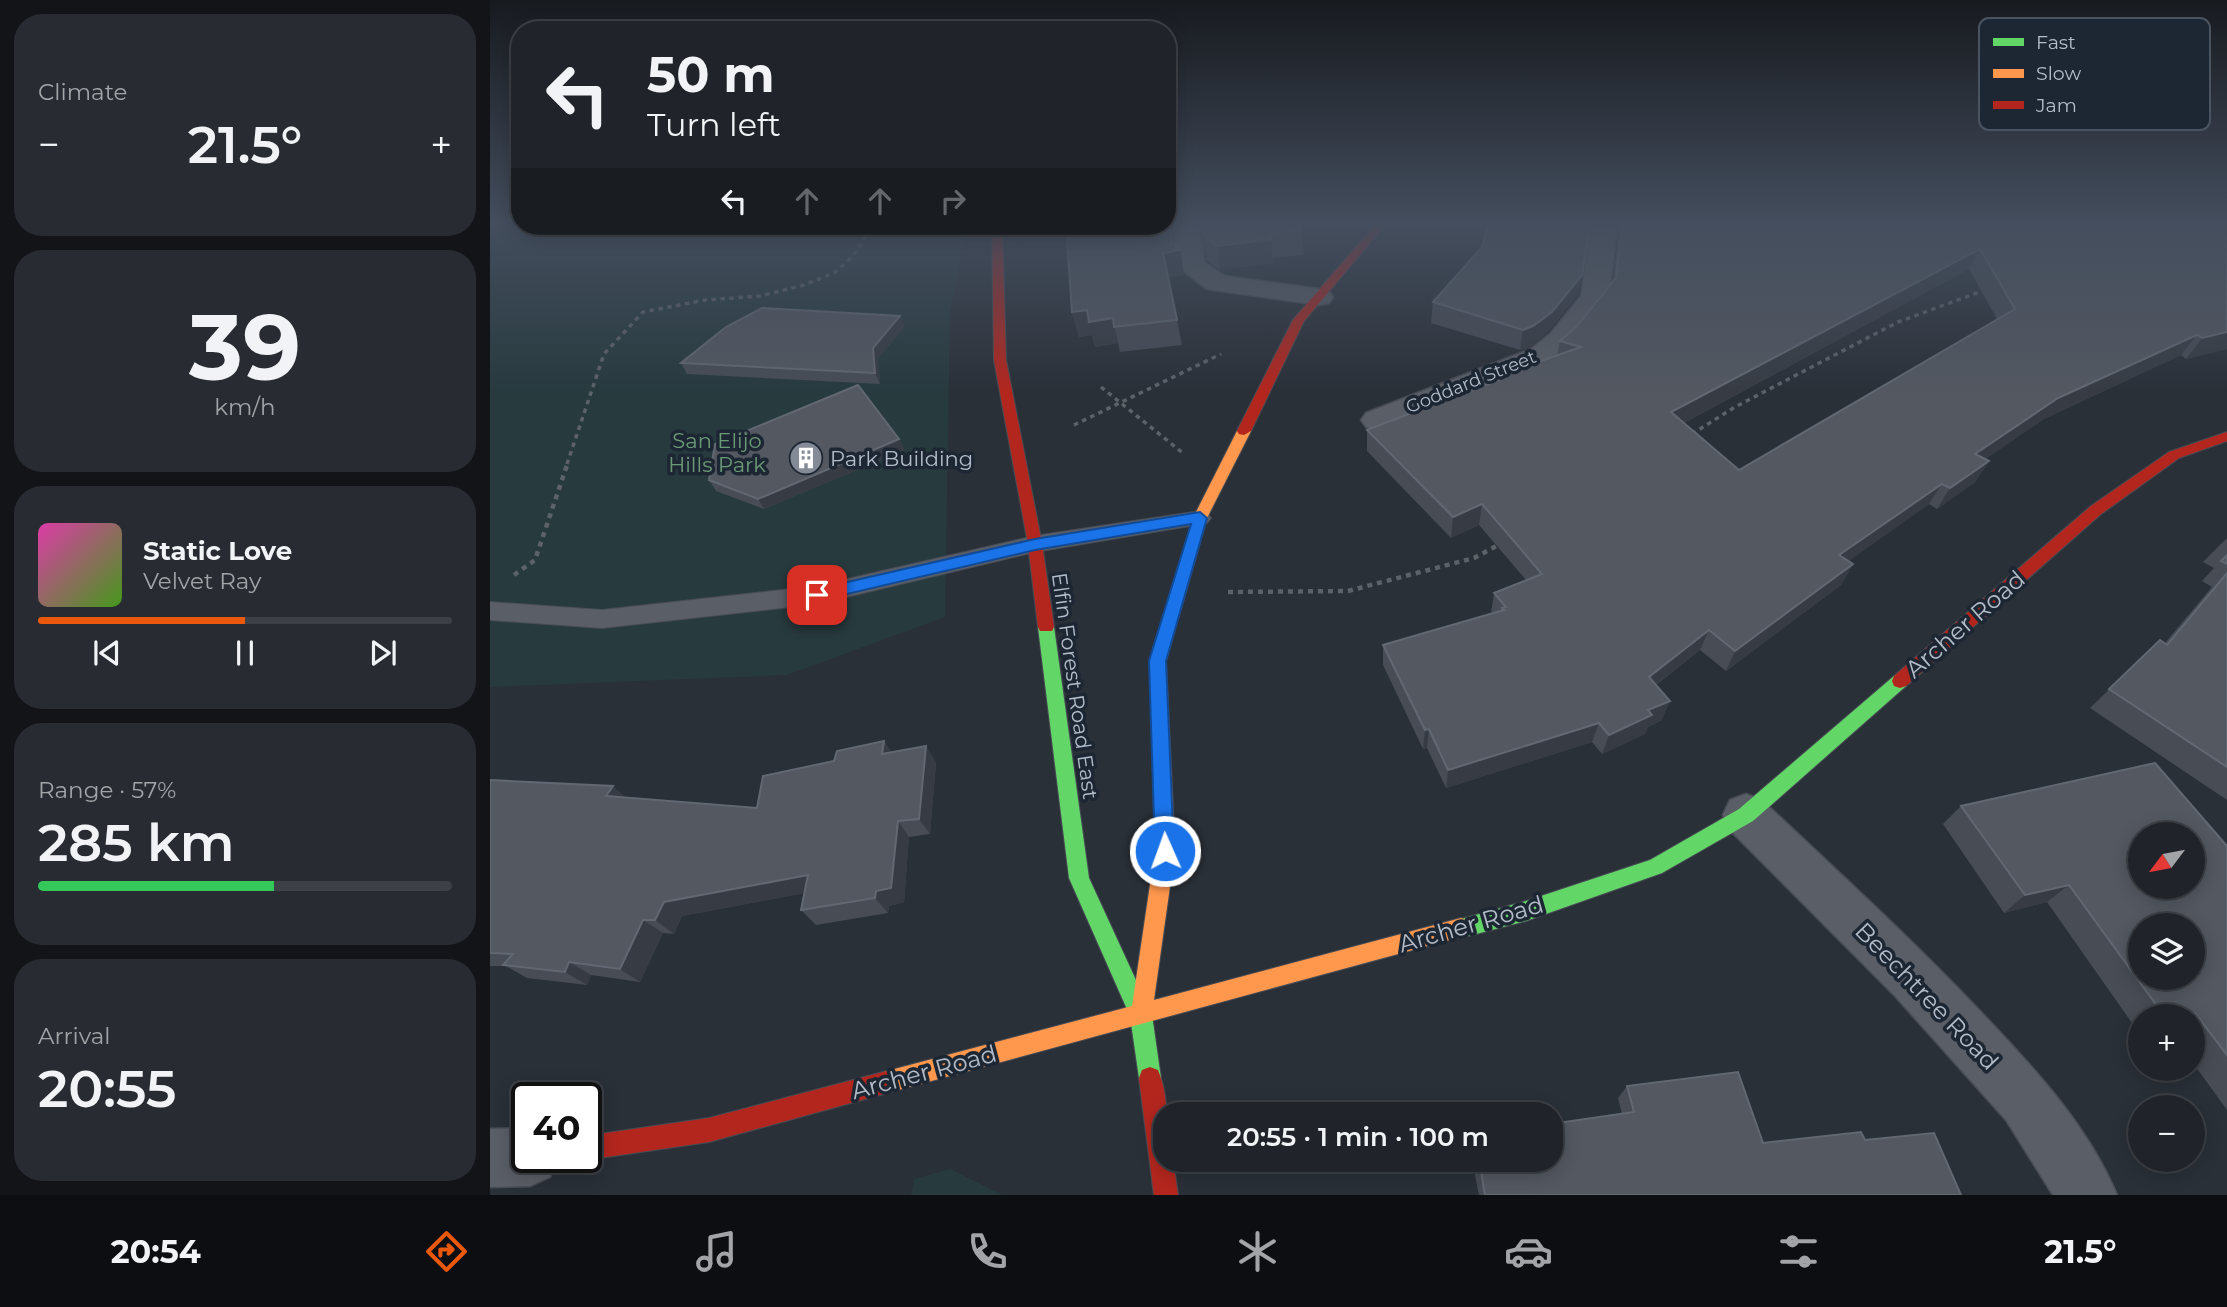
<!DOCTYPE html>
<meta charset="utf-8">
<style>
:root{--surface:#20242a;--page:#282c32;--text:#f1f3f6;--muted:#a2a4a8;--line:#3d4147;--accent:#ea580c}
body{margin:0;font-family:Montserrat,sans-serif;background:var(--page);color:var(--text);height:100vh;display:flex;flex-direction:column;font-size:26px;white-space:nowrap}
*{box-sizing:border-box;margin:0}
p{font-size:23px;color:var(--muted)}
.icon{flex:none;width:38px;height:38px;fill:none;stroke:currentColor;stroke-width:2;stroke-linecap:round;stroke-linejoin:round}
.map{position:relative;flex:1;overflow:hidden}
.details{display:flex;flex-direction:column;gap:14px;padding:14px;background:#121417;width:490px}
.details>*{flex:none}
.guide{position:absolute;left:21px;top:21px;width:665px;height:214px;border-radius:28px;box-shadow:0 4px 18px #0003,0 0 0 2px var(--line);background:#20242a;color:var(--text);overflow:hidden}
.needle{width:46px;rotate:238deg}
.buttons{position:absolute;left:1638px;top:822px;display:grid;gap:14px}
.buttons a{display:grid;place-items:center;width:77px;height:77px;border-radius:50%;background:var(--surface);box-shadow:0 4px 18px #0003,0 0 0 2px var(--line);font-size:35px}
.speed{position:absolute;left:21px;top:1082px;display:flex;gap:14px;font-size:35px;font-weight:700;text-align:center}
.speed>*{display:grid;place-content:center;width:91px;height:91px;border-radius:50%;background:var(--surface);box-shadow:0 4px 18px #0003,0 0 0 2px var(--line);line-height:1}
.speed .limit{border:4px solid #111;border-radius:10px;background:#fff;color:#111}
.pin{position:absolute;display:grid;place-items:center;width:60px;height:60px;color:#fff;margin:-30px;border-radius:14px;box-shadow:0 4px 10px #0006}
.me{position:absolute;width:77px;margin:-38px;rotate:358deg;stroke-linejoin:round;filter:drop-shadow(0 0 5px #0008)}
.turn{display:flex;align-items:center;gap:24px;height:147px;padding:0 21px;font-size:32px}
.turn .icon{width:91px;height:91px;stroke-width:2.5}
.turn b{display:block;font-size:49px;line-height:60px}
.lanes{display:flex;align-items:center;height:66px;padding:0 21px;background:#0003;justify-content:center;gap:35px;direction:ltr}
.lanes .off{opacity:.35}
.big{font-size:52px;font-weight:600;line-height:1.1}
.details .widget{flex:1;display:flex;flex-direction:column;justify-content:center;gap:10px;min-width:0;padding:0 24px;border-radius:28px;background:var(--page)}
.details .dial{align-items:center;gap:0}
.dial b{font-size:91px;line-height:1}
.song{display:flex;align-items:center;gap:21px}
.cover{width:84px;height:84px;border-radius:10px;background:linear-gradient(135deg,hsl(320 70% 55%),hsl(100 70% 35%))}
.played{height:7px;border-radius:4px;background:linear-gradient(90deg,var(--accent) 50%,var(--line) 50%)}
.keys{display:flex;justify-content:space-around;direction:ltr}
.heat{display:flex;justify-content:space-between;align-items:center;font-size:38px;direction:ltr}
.charge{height:10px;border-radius:5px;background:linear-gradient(90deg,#34c759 57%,var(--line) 0)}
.trip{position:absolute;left:663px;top:1102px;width:410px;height:70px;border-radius:28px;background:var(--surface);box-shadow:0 4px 18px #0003,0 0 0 2px var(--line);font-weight:600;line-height:70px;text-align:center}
.dock{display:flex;height:112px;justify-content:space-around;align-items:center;background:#0d0e11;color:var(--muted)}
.dock .icon{width:49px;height:49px}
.dock .on{color:var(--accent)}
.dock b{font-size:32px;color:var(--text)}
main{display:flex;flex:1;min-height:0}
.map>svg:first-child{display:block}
</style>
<main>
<section class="details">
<div class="widget"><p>Climate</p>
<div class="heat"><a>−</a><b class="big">21.5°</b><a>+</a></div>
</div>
<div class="widget dial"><b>39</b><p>km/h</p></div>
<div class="widget">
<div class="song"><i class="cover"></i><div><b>Static Love</b><p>Velvet Ray</p></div></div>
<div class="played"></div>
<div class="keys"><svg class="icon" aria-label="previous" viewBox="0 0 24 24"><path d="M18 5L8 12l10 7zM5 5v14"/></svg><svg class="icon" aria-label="pause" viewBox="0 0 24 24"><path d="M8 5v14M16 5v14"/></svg><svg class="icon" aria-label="next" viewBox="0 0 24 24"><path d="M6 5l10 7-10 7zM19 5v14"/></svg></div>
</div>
<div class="widget"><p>Range · 57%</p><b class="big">285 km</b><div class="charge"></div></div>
<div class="widget"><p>Arrival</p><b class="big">20:55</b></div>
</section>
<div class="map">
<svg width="1737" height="1195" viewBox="0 0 1737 1195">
<rect width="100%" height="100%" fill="#2a3038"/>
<!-- green -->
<g fill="#273a3e">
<polygon points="0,225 477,226 460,313 455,617 297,675 0,687"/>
<polygon points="460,1169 513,1195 421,1195 424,1179"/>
</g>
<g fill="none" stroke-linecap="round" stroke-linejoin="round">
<defs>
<polygon id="lane" points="710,511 717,513 721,518 717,523 545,552 327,604 112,628 0,620 0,602 112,610 327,586 545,536"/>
<g id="street">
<polygon points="683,225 709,225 715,263 735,276 829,289 839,291 843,297 839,303 829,305 717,289 688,267"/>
<polygon points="1101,225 1127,225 1119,297 1080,346 1063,361 898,427 887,430 876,427 871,420 876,413 1041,349 1060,334 1091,296"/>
<path d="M 1256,794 L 1272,800 C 1346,870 1421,938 1491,1012 C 1543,1067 1597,1124 1627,1195 L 1563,1195 L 1516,1120 L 1405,996 L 1240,830 L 1233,815 L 1240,800 Z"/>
<polygon points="37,1128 37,1157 69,1157 60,1177 40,1186 0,1187 0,1129"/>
</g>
<g id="fast">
<polygon points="556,621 562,623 564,627 599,878 662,1015 671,1078 668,1086 660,1089 652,1086 649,1078 640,1016 579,878 548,627 550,623"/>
<polygon points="1410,674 1416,676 1418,681 1416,686 1263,821 1172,873 1036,921 971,938 964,935 961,928 964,921 1036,901 1160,860 1249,809 1404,676"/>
</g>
<polygon id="slow" points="754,427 761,431 717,518 676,661 685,851 664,1000 971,918 978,921 981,928 978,935 397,1093 389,1090 386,1082 389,1074 397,1071 642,1006 665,851 660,661 703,518 747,431"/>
<g id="jam">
<polygon points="885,225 895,225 814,321 761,431 754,435 749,434 747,431 803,320"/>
<polygon points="502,226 512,226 516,360 552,544 564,627 562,631 550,631 548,627 538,544 504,360"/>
<polygon points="1737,432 1737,441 1689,458 1611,514 1416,686 1410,688 1404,686 1402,681 1404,676 1601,506 1679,452"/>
<path d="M 660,1067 L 668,1070 C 680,1099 676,1130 676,1160 L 683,1160 L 688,1195 L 664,1195 L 649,1078 L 652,1070 Z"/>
<polygon points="397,1071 405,1074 408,1082 405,1090 397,1093 219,1142 96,1160 89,1157 96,1157 96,1136 219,1118"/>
</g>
</defs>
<!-- lane casing -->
<use href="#lane" stroke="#484c55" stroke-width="2"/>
<!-- street casing -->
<use href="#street" stroke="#484c55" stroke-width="3"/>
<!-- fast casing -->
<use href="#fast" stroke="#484c55" stroke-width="2"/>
<!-- slow casing -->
<use href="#slow" stroke="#484c55" stroke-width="2"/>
<!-- jam casing -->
<use href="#jam" stroke="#484c55" stroke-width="2"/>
<!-- path-far1 -->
<g stroke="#5c6268" stroke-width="3.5" stroke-dasharray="4.5 4.5" stroke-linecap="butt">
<polyline points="611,387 694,454"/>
<polyline points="584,425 731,354"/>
<polyline points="1202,434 1245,407 1408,322 1495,290"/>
<polyline points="77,464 114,354 153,312 215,300 270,296 314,285 344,273 362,257 383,226"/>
</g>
<!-- path -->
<g stroke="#5c6268" stroke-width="4.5" stroke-dasharray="5 5" stroke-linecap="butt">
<polyline points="24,575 45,560 78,462"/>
<polyline points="738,592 858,591 984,558 1012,543"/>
</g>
<!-- lane -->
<use href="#lane" fill="#5a5e66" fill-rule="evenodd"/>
<!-- street -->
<use href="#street" fill="#5a5e66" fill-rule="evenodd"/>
<!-- fast -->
<use href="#fast" fill="#63d668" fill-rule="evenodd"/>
<!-- slow -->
<use href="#slow" fill="#ff974d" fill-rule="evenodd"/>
<!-- jam -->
<use href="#jam" fill="#b3261e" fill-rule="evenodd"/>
</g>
<!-- wall -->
<g fill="#474c55" fill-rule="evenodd">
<polygon points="677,225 681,225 683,244 694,275 678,277 687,320 692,345 630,352 628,343 605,347 602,335 589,337 582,312"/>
<polygon points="711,225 811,225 814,255 783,258 783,263 730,270 717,261"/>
<path d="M 1129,225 L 1737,225 L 1737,349 L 1696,359 L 1691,355 L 1554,419 L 1495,459 L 1499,461 L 1485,482 L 1447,509 L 1439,504 L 1358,561 L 1363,564 L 1351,585 L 1236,671 L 1210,650 L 1166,685 L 1172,720 L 1158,727 L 1155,734 L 1112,754 L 1102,742 L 956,788 L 937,748 L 933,749 L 893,665 L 893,645 L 1001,613 L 1004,593 L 1036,580 L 989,525 L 961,538 L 877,451 L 877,430 L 1005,382 L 1005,377 L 1067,356 L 1070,341 L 1086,327 L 1123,281 ZM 1479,269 L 1507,319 L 1249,470 L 1194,423 Z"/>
<polygon points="1092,275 1088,295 1058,332 1040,347 1030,350 941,323 943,302"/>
<polygon points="415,326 388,358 390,384 197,374 191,363"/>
<polygon points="409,439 414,450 274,509 226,491 219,480"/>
<polygon points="1737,538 1737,800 1600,708 1670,640 1675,643 1722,587 1712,581 1724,568 1713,562"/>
<polygon points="394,741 401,752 436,746 446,763 440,834 419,837 414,902 399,906 398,913 326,925 311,910 314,893 192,916 184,934 173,933 150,982 101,975 97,985 37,978 16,966 0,966 0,780 136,798 267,808 344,761"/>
<polygon points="1471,806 1737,846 1737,1110 1703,1063 1703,1017 1650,1017 1650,1033 1649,1033 1557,902 1514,913 1453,824"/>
<polygon points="1137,1086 1273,1143 1375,1140 1471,1195 989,1195 982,1160 1060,1160 1132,1114 1128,1098"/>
</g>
<!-- shaded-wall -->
<g fill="#373c44">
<polygon points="680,225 681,225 684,251 690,250 694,275 677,277 673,253"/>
<polygon points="781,233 783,263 730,270 728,246"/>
<polygon points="1490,249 1479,269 1175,433 1181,412"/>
<polygon points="1092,275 1088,295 1058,332 1040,347 1030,350 1033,330"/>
<polygon points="597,310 623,318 628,343 605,347 602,335 589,337 582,312"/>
<polygon points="410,316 415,326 388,358 390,384 385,373 383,348"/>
<polygon points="1737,332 1737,349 1696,359 1712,338"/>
<polygon points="1707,335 1691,355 1554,419 1472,475 1485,454 1568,398"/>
<polygon points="409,439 414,450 274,509 268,499"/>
<polygon points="1499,461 1485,482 1447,509 1460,488"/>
<polygon points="1452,484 1439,504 1338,576 1349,555"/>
<polygon points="992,504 989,525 961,538 963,517"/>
<polygon points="1363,564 1351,585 1236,671 1245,651"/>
<polygon points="1219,630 1210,650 1151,696 1159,677"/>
<polygon points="1180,701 1172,720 1158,727 1155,734 1112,754 1119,735 1158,710"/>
<polygon points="1109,723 1102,742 956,788 958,770"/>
<polygon points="939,729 937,748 933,749 935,730"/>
<polygon points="394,741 405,757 392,754"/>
<polygon points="436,746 446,763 440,834 429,819"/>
<polygon points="123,786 141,802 116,796"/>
<polygon points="408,821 419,837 414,902 399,906 398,913 385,898 386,891"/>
<polygon points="318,875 332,890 192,916 184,934 165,920 174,902"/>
<polygon points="1579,885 1557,902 1514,913 1535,895"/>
<polygon points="153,920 173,933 150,982 130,969"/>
<polygon points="79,962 101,975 97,985 75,972"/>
</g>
<!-- building -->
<g fill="#535861" stroke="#626872" stroke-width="2" fill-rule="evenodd">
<polygon points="677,225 680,225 682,243 690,250 673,253 687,320 624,327 623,318 599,322 597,310 582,312 576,226 677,226"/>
<polygon points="712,225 811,225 812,230 781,233 781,239 728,246 714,237"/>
<polygon points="998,225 1100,225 1092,275 1062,312 1043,326 1033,330 943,302 992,247"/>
<path d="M 1132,225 L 1737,225 L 1737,332 L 1712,338 L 1707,335 L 1568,398 L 1485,454 L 1499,461 L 1460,488 L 1452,484 L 1349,555 L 1363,564 L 1245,651 L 1219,630 L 1159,677 L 1180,701 L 1158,710 L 1162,715 L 1119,735 L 1109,723 L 958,770 L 939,729 L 935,730 L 893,645 L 1014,610 L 1012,608 L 1016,607 L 1004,593 L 1052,574 L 992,504 L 963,517 L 877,430 L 1008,380 L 1005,377 L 1091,347 L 1070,341 L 1086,327 L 1126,278 ZM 1490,249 L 1525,309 L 1249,470 L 1181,412 Z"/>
<polygon points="272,308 410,316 383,348 385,373 191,363 236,327"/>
<polygon points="368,385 409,439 268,499 219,480 225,444"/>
<polygon points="1737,555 1737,564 1731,561"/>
<polygon points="1737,573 1737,767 1619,689 1670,640 1677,645"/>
<polygon points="394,741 392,754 436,746 429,819 408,821 401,888 386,891 385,898 311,910 318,875 174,902 165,920 153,920 130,969 79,962 75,972 13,965 23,954 0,953 0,780 123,786 116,796 267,808 273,776 344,761 347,751"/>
<path d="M 1665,763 L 1737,846 L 1737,1055 L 1705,1013 L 1687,1017 L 1675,1017 L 1579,885 L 1535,895 L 1471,806 ZM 1650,835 L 1703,835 L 1703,887 L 1650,887 ZM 1650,926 L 1703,926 L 1703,978 L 1650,978 Z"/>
<polygon points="1248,1072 1273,1143 1371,1132 1375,1140 1444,1133 1471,1195 995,1195 989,1160 1060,1160 1060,1124 1144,1112 1137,1086"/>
</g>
<!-- sky -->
<linearGradient id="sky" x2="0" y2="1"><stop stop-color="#171a1f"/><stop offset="0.57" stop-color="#444e5e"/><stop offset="1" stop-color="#444e5e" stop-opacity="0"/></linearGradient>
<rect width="1737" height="392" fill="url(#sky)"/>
<!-- route -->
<polygon fill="#1a73e8" stroke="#114b97" stroke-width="2" points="710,512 717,518 676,661 684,851 682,857 675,860 668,857 665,851 659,661 701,524 545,550 327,601 319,595 327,589 545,539"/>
<!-- icons -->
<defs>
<symbol id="building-disc" viewBox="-11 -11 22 22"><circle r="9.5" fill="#848b96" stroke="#1d2633"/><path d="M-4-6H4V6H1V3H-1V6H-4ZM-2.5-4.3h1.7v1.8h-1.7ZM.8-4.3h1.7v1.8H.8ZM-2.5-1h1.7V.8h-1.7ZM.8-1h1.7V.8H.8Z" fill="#fff"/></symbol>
</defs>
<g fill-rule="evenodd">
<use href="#building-disc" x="297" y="439" width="38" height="38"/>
</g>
<g text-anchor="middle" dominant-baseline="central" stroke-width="7" stroke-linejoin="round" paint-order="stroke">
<!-- far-street labels -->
<g font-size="18" fill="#b4bcc9" stroke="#1d2633">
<text transform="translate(981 382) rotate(-22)">Goddard Street</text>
</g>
<!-- park labels -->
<g font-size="21" fill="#6b9a76" stroke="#1d2633">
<text x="227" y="440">San Elijo<tspan x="227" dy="24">Hills Park</tspan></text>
</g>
<!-- poi labels -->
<g font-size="21" fill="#b4bcc9" stroke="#1d2633" text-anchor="start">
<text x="340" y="458">Park Building</text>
</g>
<!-- street labels -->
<g font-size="21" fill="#b4bcc9" stroke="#1d2633">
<text transform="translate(585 686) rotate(82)">Elfin Forest Road East</text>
</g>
<!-- near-street labels -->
<g font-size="24" fill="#b4bcc9" stroke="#1d2633">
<text transform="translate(1475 624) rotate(-41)">Archer Road</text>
<text transform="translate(981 924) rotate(-16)">Archer Road</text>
<text transform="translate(1437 996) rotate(46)">Beechtree Road</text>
<text transform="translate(434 1072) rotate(-15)">Archer Road</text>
</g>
</g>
<!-- legend -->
<rect x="1489" y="18" width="231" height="112" rx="10" fill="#1d2633" stroke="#4a5360" stroke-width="2"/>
<rect x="1503" y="38" width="31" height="8" fill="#63d668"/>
<rect x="1503" y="69" width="31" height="9" fill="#ff974d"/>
<rect x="1503" y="101" width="31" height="8" fill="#b3261e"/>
<g font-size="19" fill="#b4bcc9">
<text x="1546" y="49">Fast</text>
<text x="1546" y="80">Slow</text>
<text x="1546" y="112">Jam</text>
</g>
</svg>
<div class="buttons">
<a><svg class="needle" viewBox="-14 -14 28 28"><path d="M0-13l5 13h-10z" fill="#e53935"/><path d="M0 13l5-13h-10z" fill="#a2a4a8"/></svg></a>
<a><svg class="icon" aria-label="layers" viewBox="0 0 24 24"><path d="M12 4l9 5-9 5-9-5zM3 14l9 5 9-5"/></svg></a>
<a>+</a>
<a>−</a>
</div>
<div class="speed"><div class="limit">40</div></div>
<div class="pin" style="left:327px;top:595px;background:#d93025"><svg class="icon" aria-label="arrive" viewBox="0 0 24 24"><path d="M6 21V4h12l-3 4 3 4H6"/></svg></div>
<svg class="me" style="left:675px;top:851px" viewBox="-20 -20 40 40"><circle r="17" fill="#1a73e8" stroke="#fff" stroke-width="3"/><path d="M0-11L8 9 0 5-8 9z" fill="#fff"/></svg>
<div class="trip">20:55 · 1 min · 100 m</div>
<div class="guide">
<div class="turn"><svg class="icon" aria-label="left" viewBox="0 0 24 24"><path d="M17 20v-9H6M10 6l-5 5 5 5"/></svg><div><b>50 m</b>Turn left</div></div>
<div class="lanes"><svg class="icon" aria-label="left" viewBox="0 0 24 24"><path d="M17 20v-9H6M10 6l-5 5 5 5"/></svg><svg class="icon off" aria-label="ahead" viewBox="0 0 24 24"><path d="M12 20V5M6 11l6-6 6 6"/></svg><svg class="icon off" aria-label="ahead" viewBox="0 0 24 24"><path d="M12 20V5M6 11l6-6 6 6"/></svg><svg class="icon off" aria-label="right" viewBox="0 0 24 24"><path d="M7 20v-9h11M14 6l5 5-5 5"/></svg></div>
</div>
</div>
</main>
<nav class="dock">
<b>20:54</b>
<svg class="icon on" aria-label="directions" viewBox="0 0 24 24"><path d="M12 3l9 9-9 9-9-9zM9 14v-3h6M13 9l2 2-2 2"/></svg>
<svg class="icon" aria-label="music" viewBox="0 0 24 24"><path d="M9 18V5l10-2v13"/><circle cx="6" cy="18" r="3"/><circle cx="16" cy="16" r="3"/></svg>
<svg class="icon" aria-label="phone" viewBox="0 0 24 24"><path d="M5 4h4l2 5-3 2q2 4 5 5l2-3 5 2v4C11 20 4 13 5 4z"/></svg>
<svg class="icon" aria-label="climate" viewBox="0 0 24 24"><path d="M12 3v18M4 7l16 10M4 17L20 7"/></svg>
<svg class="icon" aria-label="car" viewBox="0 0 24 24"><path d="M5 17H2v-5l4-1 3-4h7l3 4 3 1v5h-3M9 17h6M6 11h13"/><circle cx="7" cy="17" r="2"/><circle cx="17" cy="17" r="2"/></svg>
<svg class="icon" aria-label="filters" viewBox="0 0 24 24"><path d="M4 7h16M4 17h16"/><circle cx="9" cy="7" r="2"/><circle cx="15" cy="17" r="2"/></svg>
<b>21.5°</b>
</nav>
